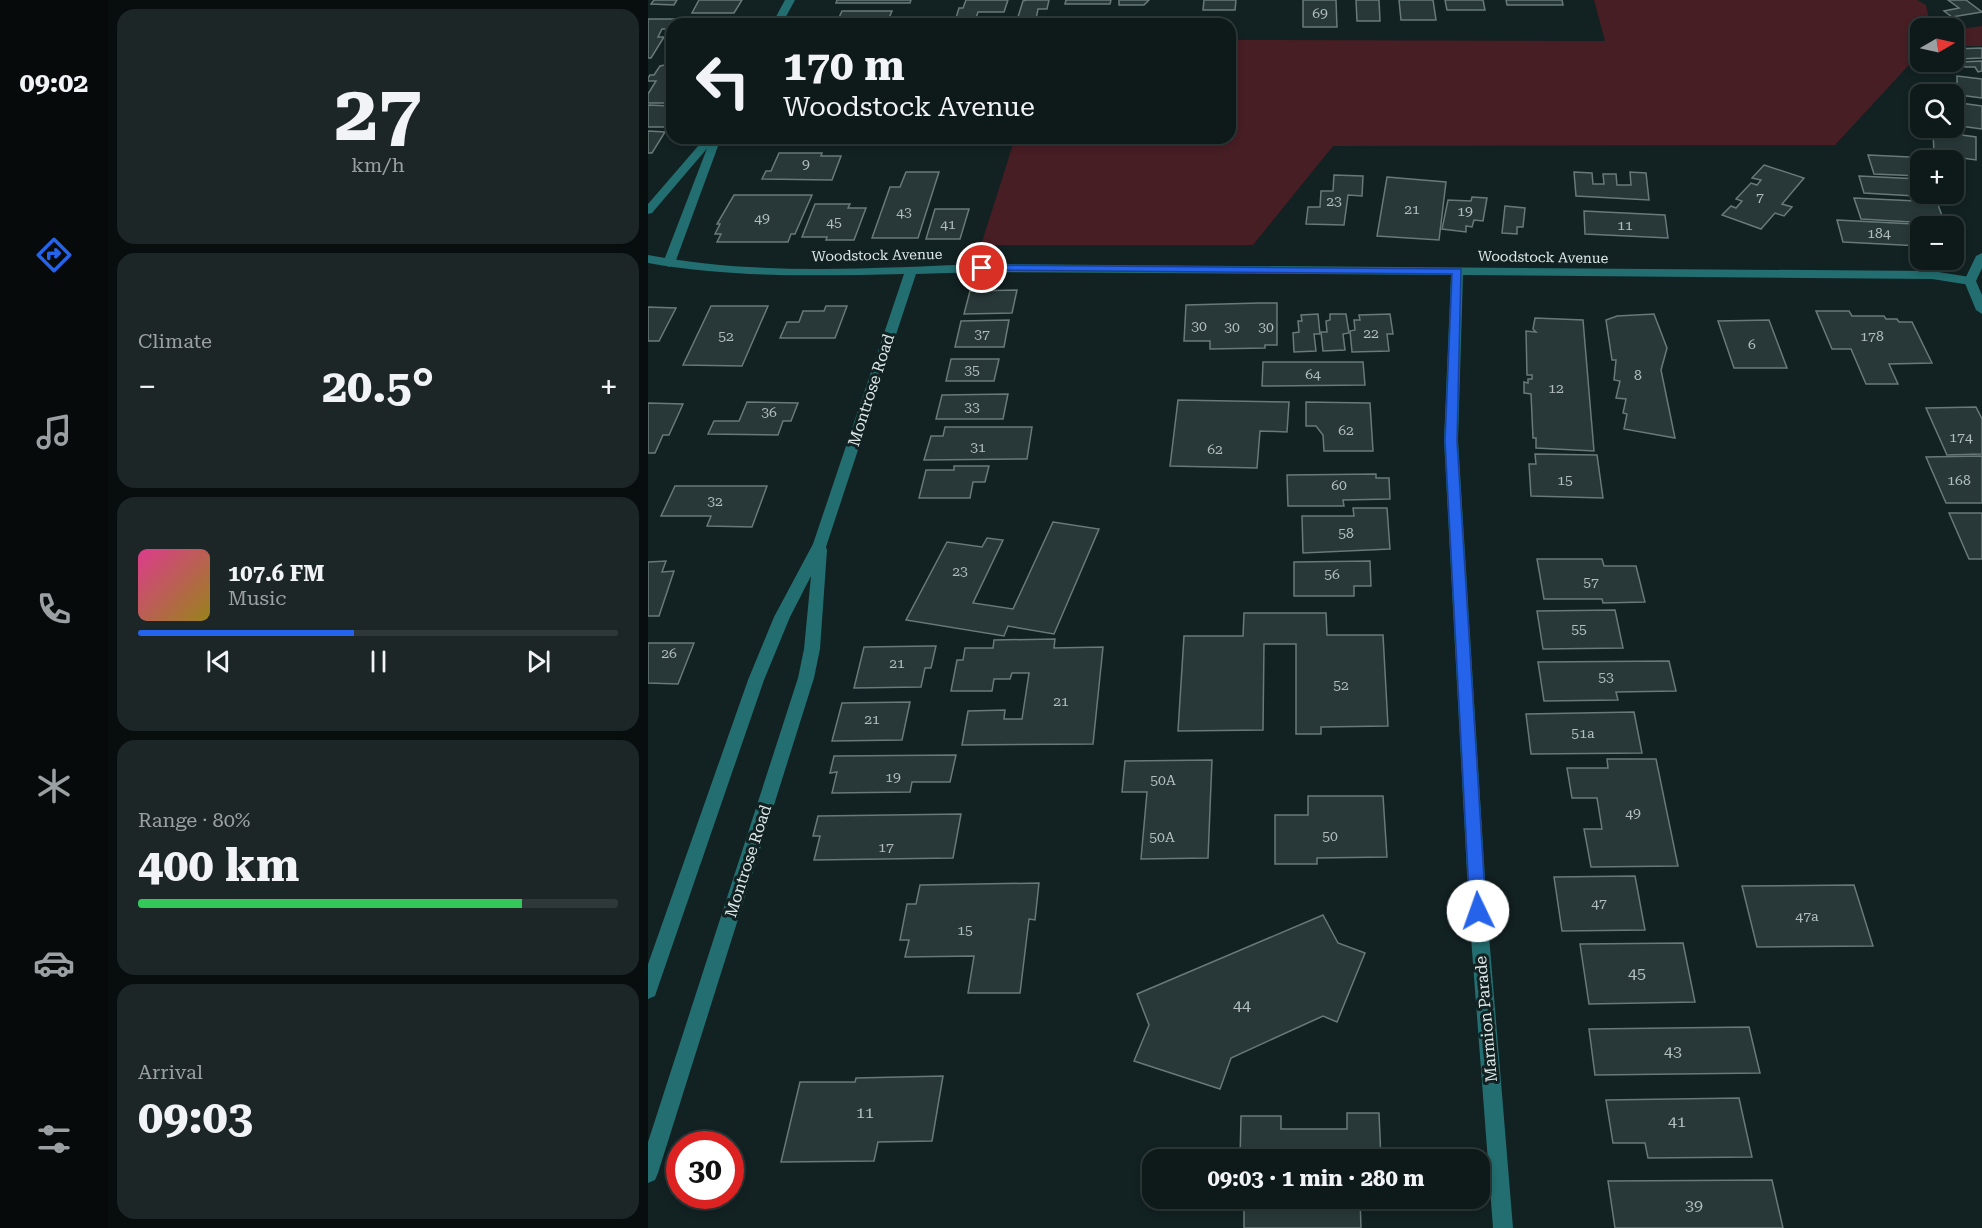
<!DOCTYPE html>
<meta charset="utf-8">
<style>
:root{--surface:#0e191a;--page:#1c2627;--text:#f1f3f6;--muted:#9ba0a2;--line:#2e3839;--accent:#2563eb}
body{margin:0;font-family:"Roboto Serif",serif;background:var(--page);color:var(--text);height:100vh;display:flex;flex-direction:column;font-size:22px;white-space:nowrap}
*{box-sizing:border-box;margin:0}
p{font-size:20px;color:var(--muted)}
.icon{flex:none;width:33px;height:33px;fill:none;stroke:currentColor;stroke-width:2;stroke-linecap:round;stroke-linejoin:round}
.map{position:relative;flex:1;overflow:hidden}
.panel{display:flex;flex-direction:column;gap:9px;padding:9px;background:#080e0e;width:540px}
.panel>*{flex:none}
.banner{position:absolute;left:18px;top:18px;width:570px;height:126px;border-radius:18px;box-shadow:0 3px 9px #0003,0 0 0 2px var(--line);background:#0e191a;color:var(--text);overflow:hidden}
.needle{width:39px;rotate:81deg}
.fabs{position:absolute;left:1262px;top:18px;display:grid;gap:12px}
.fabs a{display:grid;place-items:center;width:54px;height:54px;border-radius:12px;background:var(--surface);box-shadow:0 3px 9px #0003,0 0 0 2px var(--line);font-size:30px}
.speed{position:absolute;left:18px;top:1131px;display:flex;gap:12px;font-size:30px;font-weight:700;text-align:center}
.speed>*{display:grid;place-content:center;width:78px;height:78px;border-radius:50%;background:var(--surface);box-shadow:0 3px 9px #0003,0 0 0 2px var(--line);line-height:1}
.speed .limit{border:9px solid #d22;background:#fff;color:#111}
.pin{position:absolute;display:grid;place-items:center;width:51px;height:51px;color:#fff;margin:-26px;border:3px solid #fff;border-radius:50%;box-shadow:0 2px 6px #0007}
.me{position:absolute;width:66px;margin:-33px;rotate:357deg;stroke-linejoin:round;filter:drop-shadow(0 0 4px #0008)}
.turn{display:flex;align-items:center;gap:21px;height:126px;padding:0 18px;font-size:27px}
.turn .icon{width:78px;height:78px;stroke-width:2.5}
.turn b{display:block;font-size:42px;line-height:51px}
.big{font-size:45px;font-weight:700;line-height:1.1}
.panel .card{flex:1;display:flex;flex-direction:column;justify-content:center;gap:9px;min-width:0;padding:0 21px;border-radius:18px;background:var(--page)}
.panel .dial{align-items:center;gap:0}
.dial b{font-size:78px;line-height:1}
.song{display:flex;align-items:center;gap:18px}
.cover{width:72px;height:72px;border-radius:9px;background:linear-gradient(135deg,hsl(330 70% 55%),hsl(50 70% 35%))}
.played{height:6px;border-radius:3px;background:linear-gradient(90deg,var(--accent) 45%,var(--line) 45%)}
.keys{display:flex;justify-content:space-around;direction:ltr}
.heat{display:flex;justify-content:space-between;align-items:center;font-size:33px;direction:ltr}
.charge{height:9px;border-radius:4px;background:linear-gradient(90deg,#34c759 80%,var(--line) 0)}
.trip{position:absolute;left:494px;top:1149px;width:348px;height:60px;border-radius:18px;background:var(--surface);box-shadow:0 3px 9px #0003,0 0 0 2px var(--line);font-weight:700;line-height:60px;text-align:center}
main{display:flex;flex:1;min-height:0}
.tab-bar{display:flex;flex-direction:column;width:108px;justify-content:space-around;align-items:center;background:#060a0a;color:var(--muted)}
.tab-bar .icon{width:42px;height:42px}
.tab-bar .selected{color:var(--accent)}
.tab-bar b{font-size:27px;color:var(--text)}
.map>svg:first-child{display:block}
</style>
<main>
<nav class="tab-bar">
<b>09:02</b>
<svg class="icon selected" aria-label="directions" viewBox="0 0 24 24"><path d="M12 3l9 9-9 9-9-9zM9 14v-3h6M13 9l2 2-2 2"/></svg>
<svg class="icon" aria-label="music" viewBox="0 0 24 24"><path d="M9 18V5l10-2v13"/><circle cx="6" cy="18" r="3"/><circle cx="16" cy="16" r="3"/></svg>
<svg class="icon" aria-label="phone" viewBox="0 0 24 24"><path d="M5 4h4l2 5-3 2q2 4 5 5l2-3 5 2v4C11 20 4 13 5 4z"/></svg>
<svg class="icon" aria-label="climate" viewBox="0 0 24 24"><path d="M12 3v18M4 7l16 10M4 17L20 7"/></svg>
<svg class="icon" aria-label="car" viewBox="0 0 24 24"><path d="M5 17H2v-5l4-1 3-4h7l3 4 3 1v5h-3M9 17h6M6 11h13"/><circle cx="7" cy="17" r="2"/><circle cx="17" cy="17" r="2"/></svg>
<svg class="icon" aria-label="filters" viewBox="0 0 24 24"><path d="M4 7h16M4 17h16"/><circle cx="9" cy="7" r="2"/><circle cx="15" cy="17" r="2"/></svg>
</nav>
<section class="panel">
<div class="card dial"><b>27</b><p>km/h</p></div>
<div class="card"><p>Climate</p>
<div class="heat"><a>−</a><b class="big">20.5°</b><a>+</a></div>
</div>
<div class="card">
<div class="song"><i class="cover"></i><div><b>107.6 FM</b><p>Music</p></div></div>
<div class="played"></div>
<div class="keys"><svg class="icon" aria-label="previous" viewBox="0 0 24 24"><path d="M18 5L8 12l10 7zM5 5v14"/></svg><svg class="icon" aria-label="pause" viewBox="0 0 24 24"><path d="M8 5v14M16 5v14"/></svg><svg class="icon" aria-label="next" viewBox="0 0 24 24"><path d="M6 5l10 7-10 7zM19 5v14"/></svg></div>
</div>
<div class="card"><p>Range · 80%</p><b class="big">400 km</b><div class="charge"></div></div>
<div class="card"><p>Arrival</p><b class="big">09:03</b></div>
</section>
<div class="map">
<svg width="1334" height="1228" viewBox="0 0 1334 1228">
<rect width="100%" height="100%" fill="#122122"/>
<!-- green -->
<g fill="#461e24">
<polygon points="946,0 1269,0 1278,5 1283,28 1272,28 1272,53 1187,145 685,146 605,245 333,245 367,138 582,138 582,40 957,41"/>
<polygon points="1334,26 1334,46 1305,46 1305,30"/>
</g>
<!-- building -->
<g fill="#283838" stroke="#68797a" stroke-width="1.5">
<polygon points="6,0 29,0 26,5 3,4"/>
<polygon points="51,0 94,0 86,13 44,13"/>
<polygon points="189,0 263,0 262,3 188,3"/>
<polygon points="318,0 360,0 356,12 330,12 327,21 307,21 311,8 315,8"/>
<polygon points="379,0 401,0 399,9 390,9 388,19 369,20 375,1"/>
<polygon points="418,0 463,0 462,4 417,4"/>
<polygon points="471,0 501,0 496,5 471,5"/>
<polygon points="556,0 588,0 587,10 555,10"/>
<polygon points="655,0 688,0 689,27 655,27"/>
<polygon points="708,0 731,0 732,21 709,21"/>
<polygon points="751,0 785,0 788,20 753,20"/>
<polygon points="797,0 835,0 837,10 799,10"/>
<polygon points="858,0 914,0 915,5 859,5"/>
<polygon points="1300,0 1318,0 1334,12 1304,17 1296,11 1311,8"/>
<polygon points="194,11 244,11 241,18 225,18 222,24 188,24"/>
<polygon points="0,19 27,19 20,29 14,29 10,37 16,37 3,58 0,58"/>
<polygon points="43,22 80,22 79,24 41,24"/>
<polygon points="1334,48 1334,58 1311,59 1305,52 1305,49"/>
<polygon points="1334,61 1334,71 1330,72 1327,67 1317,67 1313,62"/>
<polygon points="17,65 24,65 24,103 0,103 0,94 8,81 0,81 0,78 2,75 6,75 12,66"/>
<polygon points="1309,76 1334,79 1334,98 1304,94 1304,83 1309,84"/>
<polygon points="1305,102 1334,106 1334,129 1305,125"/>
<polygon points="0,105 24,106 24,118 21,118 16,127 0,127"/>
<polygon points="0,131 17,132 4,153 0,153"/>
<polygon points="1285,131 1328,137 1328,160 1286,154"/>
<polygon points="131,153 174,153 173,156 193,156 184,180 114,179 118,171 123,171"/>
<polygon points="1220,155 1304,159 1304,160 1272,160 1272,176 1226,174"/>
<polygon points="1116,165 1156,178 1134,204 1144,207 1136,216 1127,213 1113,229 1074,215 1083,206 1088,208 1094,201 1088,199 1103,183 1109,185 1113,180 1104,178"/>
<polygon points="258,172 291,172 270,238 224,238 242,187 252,187"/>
<polygon points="926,172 944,173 945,184 956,184 955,174 968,174 969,185 983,185 982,172 998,173 1001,200 928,196"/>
<polygon points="686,175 715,176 714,196 700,195 696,225 658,224 660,207 672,207 673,191 685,191"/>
<polygon points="1211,176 1272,179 1272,194 1299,194 1300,198 1216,193"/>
<polygon points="739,177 798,182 791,240 729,236"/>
<polygon points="86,195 164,195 147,234 143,234 140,242 69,242 73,234 67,234 72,224 69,224"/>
<polygon points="824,197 839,198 835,221 826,220 824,227 818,226 818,232 794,229 800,200 823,201"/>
<polygon points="1206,198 1289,202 1297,224 1213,219"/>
<polygon points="167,204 202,204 200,208 218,208 206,240 178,240 179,237 154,237"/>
<polygon points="857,206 877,208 875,227 869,227 869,234 854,233"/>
<polygon points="287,209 321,209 312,239 278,239"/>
<polygon points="936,211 1017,215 1020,238 937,234"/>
<polygon points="1189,220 1266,224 1272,246 1195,242"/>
<polygon points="369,290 364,313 316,314 322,291"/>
<polygon points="611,303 629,303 629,345 617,345 617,348 562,349 562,341 536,341 538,305"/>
<polygon points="63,306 120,306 94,366 35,365"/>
<polygon points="178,306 199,306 187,338 132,338 139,322 151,322 155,311 176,311"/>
<polygon points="0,307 28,308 11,341 0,341"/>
<polygon points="1168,311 1201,311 1204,316 1236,316 1238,319 1249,319 1251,322 1264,322 1284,363 1241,364 1250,384 1218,384 1203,349 1184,349"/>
<polygon points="670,314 672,334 666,334 668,351 646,352 645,333 651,332 650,321 654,321 653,315"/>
<polygon points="682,314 698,314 701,333 695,334 697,350 675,351 673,332 679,332 678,321 682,320"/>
<polygon points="742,314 745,334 739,334 741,351 704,352 702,331 707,330 706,320 712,320 711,315"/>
<polygon points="1006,314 1019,348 1013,370 1027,438 976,429 979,414 975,413 978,399 968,398 972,381 966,380 968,360 964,360 958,320 969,316"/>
<polygon points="887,318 935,320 946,451 888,448 888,438 885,438 883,394 876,393 876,382 880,383 880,379 884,379 884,375 879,375 878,331 888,332 885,329"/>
<polygon points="361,320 356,347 307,347 313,321"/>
<polygon points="1121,320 1139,368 1086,368 1070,321"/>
<polygon points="303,359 351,359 346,381 298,381"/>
<polygon points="615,362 715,362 717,385 614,386"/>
<polygon points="360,394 355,419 288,419 294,395"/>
<polygon points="530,400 641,402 639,432 612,431 609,468 522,466"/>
<polygon points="99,402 150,403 143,421 135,421 130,435 60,434 66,421 91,421"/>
<polygon points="658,402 722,403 725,451 676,451 675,435 668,426 658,426"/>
<polygon points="0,403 35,404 21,435 15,435 7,453 0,453"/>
<polygon points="1328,407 1334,419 1334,454 1299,455 1278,408"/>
<polygon points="297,427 384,427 379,459 276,460 283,436 295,436"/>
<polygon points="887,454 949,455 955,498 883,496 881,464 888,464"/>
<polygon points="1334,456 1334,503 1298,503 1278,457"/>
<polygon points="306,466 341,466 337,482 325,482 322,498 271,498 278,470 306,470"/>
<polygon points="728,474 728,478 741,478 742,499 695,500 696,506 640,506 639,475"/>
<polygon points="27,486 119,486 104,527 59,526 63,516 13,516"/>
<polygon points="705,508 739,508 742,549 655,553 654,516 706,516"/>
<polygon points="1301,513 1334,513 1334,559 1321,559"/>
<polygon points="405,522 451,529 406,634 360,626 356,636 258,620 299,542 334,547 339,538 355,540 325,603 365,609"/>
<polygon points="889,559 954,559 956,566 988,566 997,602 955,603 954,599 896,599"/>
<polygon points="18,561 14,572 26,571 11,616 0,616 0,562"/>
<polygon points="722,561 723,586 706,586 706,596 646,596 646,562"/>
<polygon points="967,610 975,648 895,649 889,611"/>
<polygon points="596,613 678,613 679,635 735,635 740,726 673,727 673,734 648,734 648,644 616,644 615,730 530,731 536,636 595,636"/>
<polygon points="407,639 406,648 455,647 445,744 314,745 320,711 357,710 356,719 374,719 381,673 364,673 362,679 346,679 344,691 303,691 309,660 315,660 317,648 345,648 346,640"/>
<polygon points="0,643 46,643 30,684 0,683"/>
<polygon points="282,646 288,646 283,668 277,668 273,687 206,688 216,647"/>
<polygon points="1021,661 1028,691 968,692 970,700 896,701 890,662"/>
<polygon points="262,702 254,740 184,741 194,703"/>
<polygon points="986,712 994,753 883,754 878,714"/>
<polygon points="308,755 302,782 264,782 262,792 184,793 189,772 182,773 186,756"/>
<polygon points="959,759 1008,759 1030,866 943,867 936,829 954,829 949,798 924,798 919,768 960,768"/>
<polygon points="564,760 560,858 493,859 499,792 474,792 477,761"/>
<polygon points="660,796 735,796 739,857 669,858 669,864 627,864 627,815 660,815"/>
<polygon points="313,814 305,858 166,860 172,836 165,836 170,816"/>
<polygon points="987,876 997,930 914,931 906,877"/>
<polygon points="391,883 387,920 381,919 372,993 320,993 326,956 257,957 261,940 252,940 259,904 268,904 272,885"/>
<polygon points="1206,885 1225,946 1109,947 1094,886"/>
<polygon points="675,915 690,943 717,953 689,1022 675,1016 583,1058 572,1089 486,1061 501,1025 489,994"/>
<polygon points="1035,943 1047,1002 941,1004 932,944"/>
<polygon points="1101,1027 1112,1073 947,1075 941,1029"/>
<polygon points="295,1076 284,1141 230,1142 226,1161 133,1162 152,1082 207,1082 208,1078"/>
<polygon points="1091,1098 1104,1157 1000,1158 997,1143 965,1143 958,1100"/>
<polygon points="699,1113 731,1113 733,1160 592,1160 593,1116 633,1116 633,1129 699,1129"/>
<polygon points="1124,1180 1135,1228 967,1228 960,1181"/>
<polygon points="596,1198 712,1198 713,1228 596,1228"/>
</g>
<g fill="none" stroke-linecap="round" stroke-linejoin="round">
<!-- service -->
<polygon fill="#226e70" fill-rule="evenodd" points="63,138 73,138 27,263 21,267 17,265 15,263"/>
<!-- minor -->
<g fill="#226e70" fill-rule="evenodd">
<polygon points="137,0 147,0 134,24 124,24"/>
<polygon points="57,138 68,138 4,213 0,214 0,204"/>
<path d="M 0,255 C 109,276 224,268 334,264 L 1284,271 L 1322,277 L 1328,281 L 1322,285 L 1284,279 L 815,275 L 810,440 L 839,911 L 865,1228 L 845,1228 L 821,911 L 796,440 L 803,275 L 334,272 L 268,274 L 178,547 L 179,550 L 172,649 L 166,678 L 10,1173 L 7,1180 L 0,1183 L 0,1142 L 150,678 L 156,649 L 163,576 L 142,617 L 116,680 L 9,990 L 7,996 L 0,999 L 0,964 L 100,680 L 126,617 L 165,544 L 256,274 C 171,276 83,278 0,263 Z"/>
</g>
<!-- tertiary -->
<polygon fill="#226e70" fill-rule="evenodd" points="1334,253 1334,268 1328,281 1334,295 1334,314 1328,310 1316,281 1328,256"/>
</g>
<!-- route -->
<polygon fill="#2563eb" stroke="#184099" stroke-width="1.5" points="334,265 813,269 809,441 838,911 835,916 830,918 824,916 822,911 797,441 804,274 330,270 329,268"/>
<g text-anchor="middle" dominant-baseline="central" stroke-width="6" stroke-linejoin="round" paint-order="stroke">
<!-- number labels -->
<g font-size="14" fill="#b2bebe">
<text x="672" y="13">69</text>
<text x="158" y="164">9</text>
<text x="1112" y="197">7</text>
<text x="686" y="201">23</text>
<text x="764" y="209">21</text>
<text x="817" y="211">19</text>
<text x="256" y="212">43</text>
<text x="114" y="218">49</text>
<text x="186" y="222">45</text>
<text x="300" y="224">41</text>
<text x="977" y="225">11</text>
<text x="1231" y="233">184</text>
<text x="551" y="326">30</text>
<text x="584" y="327">30</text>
<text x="618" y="327">30</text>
<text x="723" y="333">22</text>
<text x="334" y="334">37</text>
<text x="78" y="336">52</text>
<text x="1224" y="336">178</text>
<text x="1104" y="344">6</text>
<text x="324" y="370">35</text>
<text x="665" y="374">64</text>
<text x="990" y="375">8</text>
<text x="908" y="388">12</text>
<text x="324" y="407">33</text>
<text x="121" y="412">36</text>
<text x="698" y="430">62</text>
<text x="1313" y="437">174</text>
<text x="330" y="447">31</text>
<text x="567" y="449">62</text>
<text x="917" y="480">15</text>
<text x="1311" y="480">168</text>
<text x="691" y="485">60</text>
<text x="67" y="501">32</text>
<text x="698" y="533">58</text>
<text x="312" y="571">23</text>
<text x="684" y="574">56</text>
<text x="943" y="582">57</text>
<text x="931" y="629">55</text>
<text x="21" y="653">26</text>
<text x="249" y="663">21</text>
<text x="958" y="677">53</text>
<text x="693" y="685">52</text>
<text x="413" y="701">21</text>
<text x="224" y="719">21</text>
<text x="935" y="733">51a</text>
<text x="245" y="777">19</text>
<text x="515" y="780">50A</text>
<text x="985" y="813">49</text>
<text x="682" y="836">50</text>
<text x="514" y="837">50A</text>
<text x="238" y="847">17</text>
<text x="951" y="903">47</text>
<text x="1159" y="916">47a</text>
<text x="317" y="930">15</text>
</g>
<!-- far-street labels -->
<g font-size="14" fill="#e0eaea" stroke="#122122">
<text transform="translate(229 255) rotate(-1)">Woodstock Avenue</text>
<text transform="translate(895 257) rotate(1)">Woodstock Avenue</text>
</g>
<!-- street labels -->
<g font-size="16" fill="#e0eaea" stroke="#122122">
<text transform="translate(223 390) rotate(-72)">Montrose Road</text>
<text transform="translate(100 861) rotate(-72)">Montrose Road</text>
<text transform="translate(838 1019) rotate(-95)">Marmion Parade</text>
</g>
<!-- near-number labels -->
<g font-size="16" fill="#b2bebe">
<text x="989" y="973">45</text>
<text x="594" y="1005">44</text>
<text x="1025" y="1051">43</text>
<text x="217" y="1112">11</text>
<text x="1029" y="1121">41</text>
<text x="1046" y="1205">39</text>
</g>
</g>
</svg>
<div class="fabs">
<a><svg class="needle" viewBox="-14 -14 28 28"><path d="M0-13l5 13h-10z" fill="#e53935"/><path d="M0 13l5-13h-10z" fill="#9ba0a2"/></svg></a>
<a><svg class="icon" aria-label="search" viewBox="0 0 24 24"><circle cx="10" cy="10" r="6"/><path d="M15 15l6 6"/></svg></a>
<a>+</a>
<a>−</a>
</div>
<div class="speed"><div class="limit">30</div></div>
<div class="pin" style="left:334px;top:268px;background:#d93025"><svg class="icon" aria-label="arrive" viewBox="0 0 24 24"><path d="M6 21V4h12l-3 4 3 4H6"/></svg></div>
<svg class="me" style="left:830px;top:911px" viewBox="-20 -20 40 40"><circle r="19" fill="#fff"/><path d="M0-13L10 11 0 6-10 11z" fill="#2563eb"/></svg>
<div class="trip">09:03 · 1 min · 280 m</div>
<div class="banner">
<div class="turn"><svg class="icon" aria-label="left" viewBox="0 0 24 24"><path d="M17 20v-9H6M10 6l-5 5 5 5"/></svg><div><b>170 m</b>Woodstock Avenue</div></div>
</div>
</div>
</main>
